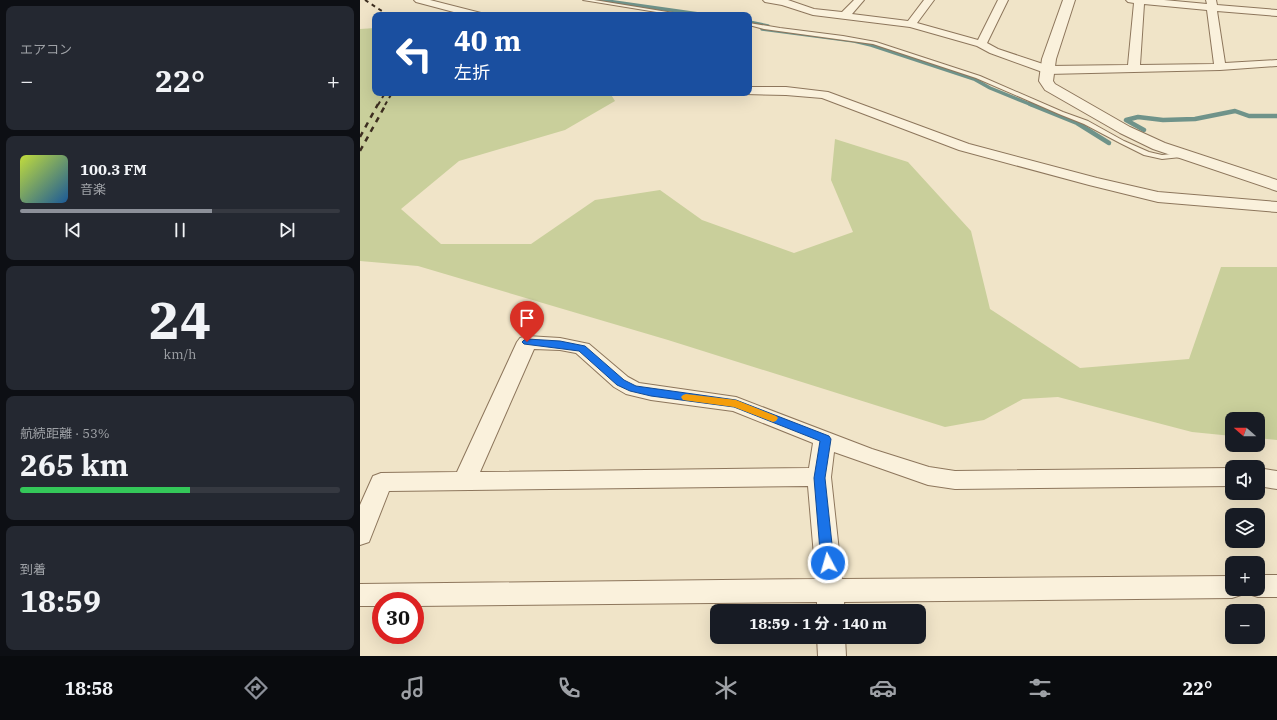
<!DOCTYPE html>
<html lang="ja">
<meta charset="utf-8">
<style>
:root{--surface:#171b24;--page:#242831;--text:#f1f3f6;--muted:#9ea1a6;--line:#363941;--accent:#8c9099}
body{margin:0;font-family:"IBM Plex Serif","Noto Sans JP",serif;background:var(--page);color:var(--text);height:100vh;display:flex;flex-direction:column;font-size:15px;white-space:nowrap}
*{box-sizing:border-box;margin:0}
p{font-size:13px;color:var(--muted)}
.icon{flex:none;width:22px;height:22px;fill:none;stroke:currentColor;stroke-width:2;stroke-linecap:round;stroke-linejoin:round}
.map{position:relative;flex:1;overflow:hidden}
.sheet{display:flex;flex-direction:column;gap:6px;padding:6px;background:#0d0f14;width:360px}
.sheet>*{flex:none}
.guide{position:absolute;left:12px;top:12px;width:380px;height:84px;border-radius:8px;box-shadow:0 4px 16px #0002;background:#1a4fa0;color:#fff;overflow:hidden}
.needle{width:26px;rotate:290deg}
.tools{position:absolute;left:865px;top:412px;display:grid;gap:8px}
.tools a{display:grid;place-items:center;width:40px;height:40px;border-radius:8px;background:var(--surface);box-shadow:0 4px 16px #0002;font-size:20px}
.speed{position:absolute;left:12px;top:592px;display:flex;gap:8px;font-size:20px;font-weight:700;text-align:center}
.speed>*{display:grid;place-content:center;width:52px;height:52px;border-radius:50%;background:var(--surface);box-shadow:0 4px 16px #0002;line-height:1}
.speed .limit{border:6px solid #d22;background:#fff;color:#111}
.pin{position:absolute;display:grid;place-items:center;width:34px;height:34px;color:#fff;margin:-41px -17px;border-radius:50% 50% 50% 0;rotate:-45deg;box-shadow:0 0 4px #0007}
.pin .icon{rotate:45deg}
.me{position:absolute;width:44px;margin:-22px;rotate:354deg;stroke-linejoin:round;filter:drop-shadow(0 0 3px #0008)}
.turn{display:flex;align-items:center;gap:14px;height:84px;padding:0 16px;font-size:18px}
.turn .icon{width:52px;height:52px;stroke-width:2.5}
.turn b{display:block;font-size:28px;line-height:34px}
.big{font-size:30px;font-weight:700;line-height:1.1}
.sheet .card{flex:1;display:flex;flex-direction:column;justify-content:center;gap:6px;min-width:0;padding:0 14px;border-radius:8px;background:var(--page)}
.sheet .dial{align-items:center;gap:0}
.dial b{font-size:52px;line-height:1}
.song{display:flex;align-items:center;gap:12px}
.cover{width:48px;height:48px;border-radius:6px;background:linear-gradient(135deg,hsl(70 70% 55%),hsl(210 70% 35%))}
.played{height:4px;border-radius:2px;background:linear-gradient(90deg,var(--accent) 60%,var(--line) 60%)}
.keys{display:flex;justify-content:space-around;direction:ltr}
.heat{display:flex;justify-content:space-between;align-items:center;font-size:22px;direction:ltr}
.charge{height:6px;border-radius:3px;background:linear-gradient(90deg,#34c759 53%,var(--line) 0)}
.trip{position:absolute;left:350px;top:604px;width:216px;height:40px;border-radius:8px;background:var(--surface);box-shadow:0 4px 16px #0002;font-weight:700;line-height:40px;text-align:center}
.dock{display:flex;height:64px;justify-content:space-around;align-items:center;background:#090b0e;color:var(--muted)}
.dock .icon{width:28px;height:28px}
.dock .active{color:var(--accent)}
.dock b{font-size:18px;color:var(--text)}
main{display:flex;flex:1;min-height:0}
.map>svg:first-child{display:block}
</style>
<main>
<section class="sheet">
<div class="card"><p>エアコン</p>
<div class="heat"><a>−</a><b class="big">22°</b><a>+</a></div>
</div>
<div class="card">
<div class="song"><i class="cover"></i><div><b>100.3 FM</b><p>音楽</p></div></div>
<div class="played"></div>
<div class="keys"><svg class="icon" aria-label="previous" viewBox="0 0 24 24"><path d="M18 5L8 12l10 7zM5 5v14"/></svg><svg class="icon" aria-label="pause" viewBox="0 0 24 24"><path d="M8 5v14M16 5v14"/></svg><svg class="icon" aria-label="next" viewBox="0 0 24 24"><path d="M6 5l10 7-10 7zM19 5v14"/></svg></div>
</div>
<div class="card dial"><b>24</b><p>km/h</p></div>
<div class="card"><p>航続距離 · 53%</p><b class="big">265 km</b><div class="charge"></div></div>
<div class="card"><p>到着</p><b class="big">18:59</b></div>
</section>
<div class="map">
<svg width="917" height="656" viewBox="0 0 917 656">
<rect width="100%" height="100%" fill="#f0e4c8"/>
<!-- green -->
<polygon fill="#c9cf9b" points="15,28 15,93 250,93 255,101 205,130 99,161 41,209 81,244 171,244 235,200 300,190 342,220 434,253 493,232 471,180 475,139 548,162 611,231 630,309 720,368 829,359 861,267 917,267 917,440 898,438 898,419 872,419 872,436 832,432 698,397 663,399 624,420 585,427 308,340 58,266 0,261 0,29"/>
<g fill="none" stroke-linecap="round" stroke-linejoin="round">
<!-- stream-far1 -->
<g stroke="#6f938a" stroke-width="3.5">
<polyline points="240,0 346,15"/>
<polyline points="389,22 408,26"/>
<polyline points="402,29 494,41 511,45 614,79 630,88 672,105"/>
</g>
<!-- stream -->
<g stroke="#6f938a" stroke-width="4.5">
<polyline points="670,104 717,123 749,143"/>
<polyline points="784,130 766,120 778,117 803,120 835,119 875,111 889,116 917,116"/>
</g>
<defs>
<g id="service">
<polygon points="223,0 234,0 326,15 315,15"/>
<polygon points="389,23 420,28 483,36 516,42 620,76 703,112 728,121 764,141 789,152 802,155 821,153 824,155 821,157 802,159 784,155 760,143 724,124 699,114 616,78 513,44 404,29 389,25"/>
</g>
<g id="minor">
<polygon points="54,0 70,0 121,13 122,15 105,15 56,2"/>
<path d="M 403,0 L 428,0 L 454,9 L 482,12 L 494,0 L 504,0 L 492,14 L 548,21 L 564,0 L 574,0 L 557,23 L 618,40 L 638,0 L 648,0 L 627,43 L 638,49 L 689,66 L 768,65 L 774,3 L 768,2 L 766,0 L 804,0 L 847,4 L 846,0 L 856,0 L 857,5 L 917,10 L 917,16 L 857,11 L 865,63 L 917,60 L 917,66 L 860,70 L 688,74 L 630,53 L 617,46 L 550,27 L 453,15 L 422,5 L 405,2 ZM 784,4 L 847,10 L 854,64 L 780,65 Z"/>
<polygon points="389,87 426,87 468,92 609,144 737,178 798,192 917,202 917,212 798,202 729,185 599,150 462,98 426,95 385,94 389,93"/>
<path d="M 167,336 L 200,338 L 229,344 L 268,377 L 279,383 L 376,397 L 512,449 L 569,467 L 595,471 L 872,468 L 872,486 L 595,489 L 568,485 L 474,452 L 471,477 L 482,579 L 872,576 L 872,589 L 884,589 L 881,595 L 872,598 L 484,602 L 485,611 L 457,611 L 457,602 L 55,606 L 55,601 L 21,601 L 21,606 L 0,606 L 0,584 L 456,579 L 448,486 L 29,491 L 9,542 L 0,545 L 0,505 L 13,476 L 21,473 L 97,472 L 157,342 L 160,338 ZM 174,349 L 200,350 L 216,353 L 254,387 L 266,394 L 291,400 L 373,411 L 453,443 L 449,468 L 120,472 Z"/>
<polygon points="898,468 917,471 917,489 898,486"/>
<polygon points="898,575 917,575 917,597 898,597 889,594 886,589 898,589"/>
<polygon points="457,637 485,637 486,656 458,656"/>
</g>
<polygon id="tertiary" points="703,0 715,0 696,59 693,81 695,84 770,127 805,143 917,180 917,191 793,149 760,133 685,90 679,81 682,59"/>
</defs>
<!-- service casing -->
<use href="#service" stroke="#8d765c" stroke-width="2"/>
<!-- minor casing -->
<use href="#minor" stroke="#8d765c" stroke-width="2"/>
<!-- tertiary casing -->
<use href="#tertiary" stroke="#8d765c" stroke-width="2"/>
<!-- service -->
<use href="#service" fill="#faf1dc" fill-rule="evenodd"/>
<!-- minor -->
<use href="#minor" fill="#faf1dc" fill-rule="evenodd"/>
<!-- tertiary -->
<use href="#tertiary" fill="#faf1dc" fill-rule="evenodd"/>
<!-- rail-far1 -->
<g stroke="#3d2e20" stroke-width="2" stroke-dasharray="4 4" stroke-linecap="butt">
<polyline points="5,0 28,15"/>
<polyline points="18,105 25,93"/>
<polyline points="25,105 32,93"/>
</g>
<!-- rail -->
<g stroke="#3d2e20" stroke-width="2.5" stroke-dasharray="5.5 5.5" stroke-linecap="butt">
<polyline points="0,137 18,104"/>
<polyline points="0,151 26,104"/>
</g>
</g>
<!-- route -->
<polygon fill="#1a73e8" stroke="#114b97" points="167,339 200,341 225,346 264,380 276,386 376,400 469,436 471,439 465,478 474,563 472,567 468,568 463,567 461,563 454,478 460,441 374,407 291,396 270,391 257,385 219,351 164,344 162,342 164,340"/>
<!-- slow -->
<polygon fill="#f59e0b" points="326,394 376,400 416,416 418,418 416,421 413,422 374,407 323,400 321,397 323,395"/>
</svg>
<div class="tools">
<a><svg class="needle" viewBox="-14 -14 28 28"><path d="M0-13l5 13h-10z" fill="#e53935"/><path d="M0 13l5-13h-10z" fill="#9ea1a6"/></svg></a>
<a><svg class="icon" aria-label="sound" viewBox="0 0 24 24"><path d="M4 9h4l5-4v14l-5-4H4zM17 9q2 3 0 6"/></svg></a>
<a><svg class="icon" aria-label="layers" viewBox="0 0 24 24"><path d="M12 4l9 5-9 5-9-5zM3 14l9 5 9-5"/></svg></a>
<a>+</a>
<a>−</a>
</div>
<div class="speed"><div class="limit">30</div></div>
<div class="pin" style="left:167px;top:342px;background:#d93025"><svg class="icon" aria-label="arrive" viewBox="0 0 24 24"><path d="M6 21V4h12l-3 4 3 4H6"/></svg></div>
<svg class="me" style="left:468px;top:563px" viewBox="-20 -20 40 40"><circle r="17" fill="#1a73e8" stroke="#fff" stroke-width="3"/><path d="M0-11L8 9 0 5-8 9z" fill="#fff"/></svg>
<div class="trip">18:59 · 1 分 · 140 m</div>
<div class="guide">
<div class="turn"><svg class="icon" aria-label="left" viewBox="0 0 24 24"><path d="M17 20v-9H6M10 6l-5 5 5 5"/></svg><div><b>40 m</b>左折</div></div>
</div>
</div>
</main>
<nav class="dock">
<b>18:58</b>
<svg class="icon active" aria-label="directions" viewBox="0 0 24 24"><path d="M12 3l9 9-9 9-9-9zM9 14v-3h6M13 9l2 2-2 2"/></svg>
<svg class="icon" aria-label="music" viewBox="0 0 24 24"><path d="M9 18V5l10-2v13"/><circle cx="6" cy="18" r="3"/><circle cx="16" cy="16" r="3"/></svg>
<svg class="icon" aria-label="phone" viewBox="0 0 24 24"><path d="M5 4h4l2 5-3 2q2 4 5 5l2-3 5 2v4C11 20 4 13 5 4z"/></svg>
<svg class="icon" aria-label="climate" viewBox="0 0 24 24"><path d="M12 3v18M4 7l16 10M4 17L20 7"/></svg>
<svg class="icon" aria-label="car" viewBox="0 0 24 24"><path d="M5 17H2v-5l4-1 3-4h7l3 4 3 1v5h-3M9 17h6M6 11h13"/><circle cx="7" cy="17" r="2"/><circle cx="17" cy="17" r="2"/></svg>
<svg class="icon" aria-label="filters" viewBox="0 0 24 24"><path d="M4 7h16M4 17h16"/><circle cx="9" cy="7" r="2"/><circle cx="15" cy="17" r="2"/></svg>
<b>22°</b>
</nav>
